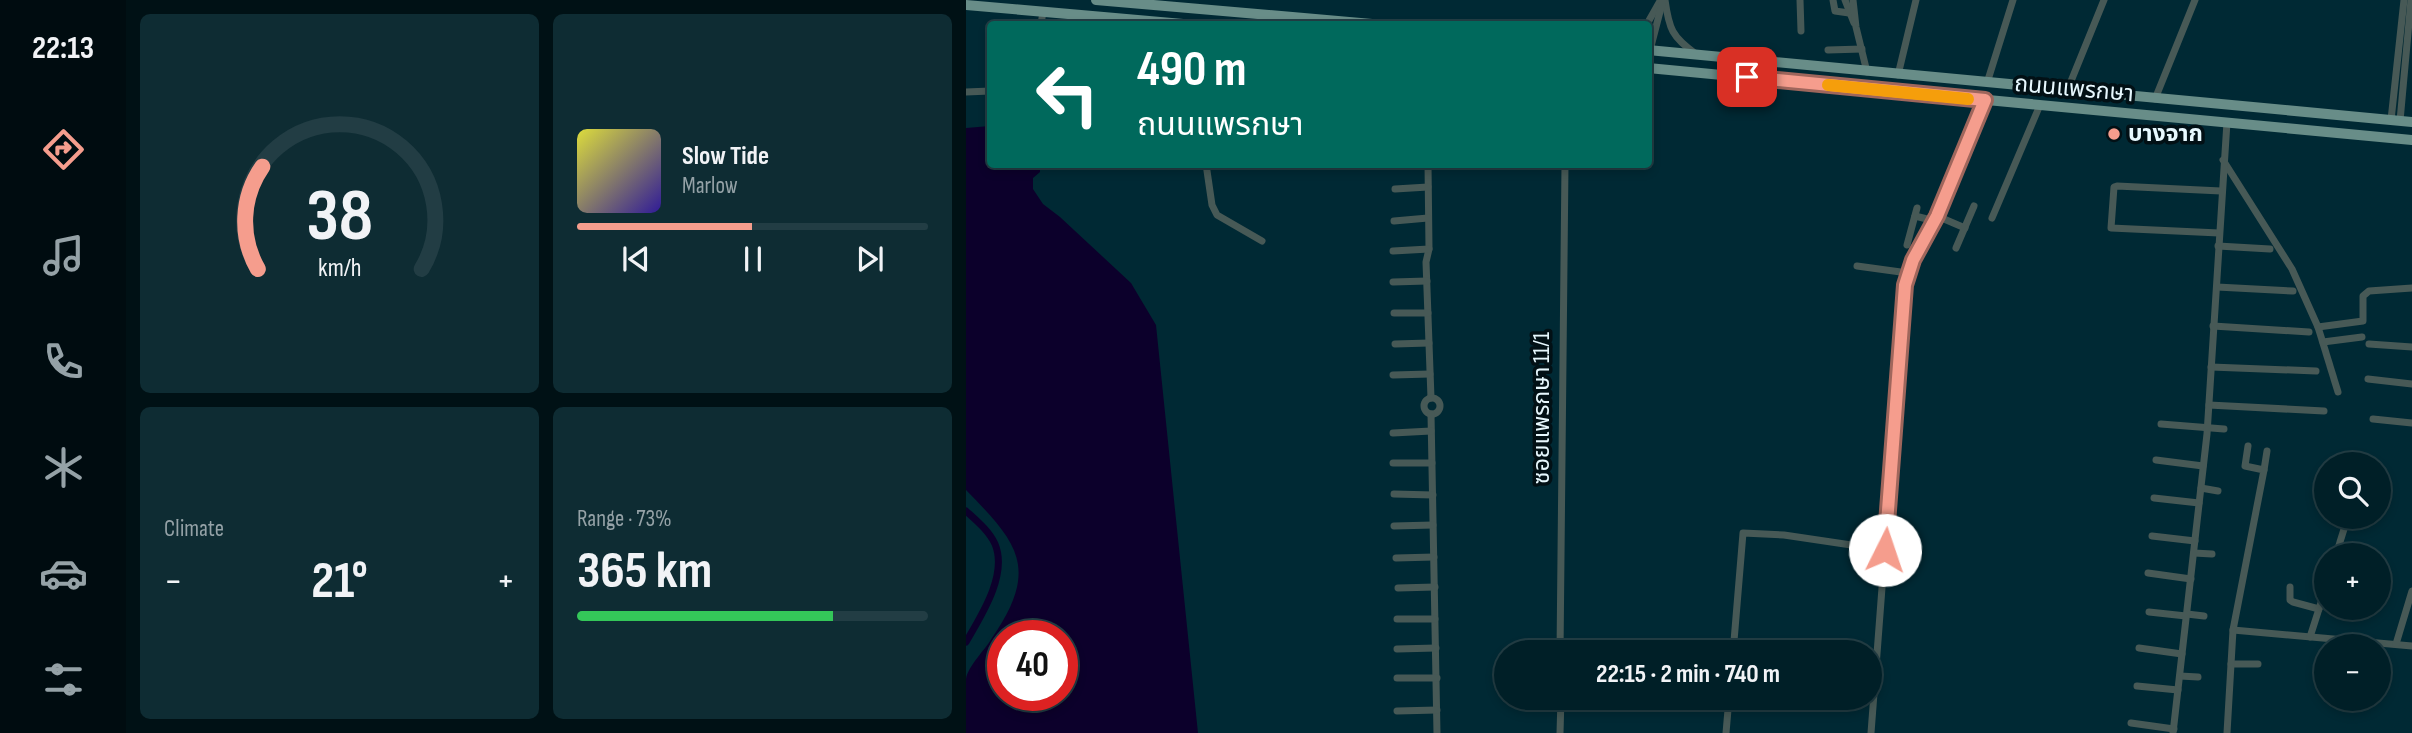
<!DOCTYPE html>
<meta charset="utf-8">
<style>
:root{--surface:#001f27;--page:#0e2c33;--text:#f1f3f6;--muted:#95a2a7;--line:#223d44;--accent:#f59d8d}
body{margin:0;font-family:"Sofia Sans Condensed","Noto Sans Thai",sans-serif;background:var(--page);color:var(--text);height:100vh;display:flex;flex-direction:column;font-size:26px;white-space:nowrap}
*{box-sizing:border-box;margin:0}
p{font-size:23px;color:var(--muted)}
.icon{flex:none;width:38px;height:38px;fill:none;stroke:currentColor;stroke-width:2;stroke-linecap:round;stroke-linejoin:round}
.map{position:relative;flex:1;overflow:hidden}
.panel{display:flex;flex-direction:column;gap:14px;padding:14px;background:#001115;width:840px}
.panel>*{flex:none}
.hud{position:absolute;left:21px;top:21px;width:665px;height:147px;border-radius:7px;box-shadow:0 4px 10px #0003,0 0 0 2px var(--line);background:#00695c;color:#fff;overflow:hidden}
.tools{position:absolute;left:1348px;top:452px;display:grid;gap:14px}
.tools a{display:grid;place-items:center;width:77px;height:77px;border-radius:50%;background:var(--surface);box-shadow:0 4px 10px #0003,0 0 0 2px var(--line);font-size:35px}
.speed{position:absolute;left:21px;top:620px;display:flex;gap:14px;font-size:35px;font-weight:700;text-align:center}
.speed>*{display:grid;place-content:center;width:91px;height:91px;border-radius:50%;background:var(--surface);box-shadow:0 4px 10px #0003,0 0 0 2px var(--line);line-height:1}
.speed .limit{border:10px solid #d22;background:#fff;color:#111}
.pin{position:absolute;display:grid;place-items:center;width:60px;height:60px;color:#fff;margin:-30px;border-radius:14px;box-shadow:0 4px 10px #0006}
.me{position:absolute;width:77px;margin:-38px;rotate:4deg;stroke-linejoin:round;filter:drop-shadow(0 0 5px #0008)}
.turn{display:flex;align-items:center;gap:24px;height:147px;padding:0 35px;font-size:32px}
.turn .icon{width:91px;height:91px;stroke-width:2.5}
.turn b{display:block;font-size:49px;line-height:60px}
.big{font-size:52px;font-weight:700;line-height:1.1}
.panel .tile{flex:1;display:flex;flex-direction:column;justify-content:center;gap:10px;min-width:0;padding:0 24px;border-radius:10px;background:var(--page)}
.panel .dial{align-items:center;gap:0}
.dial svg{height:182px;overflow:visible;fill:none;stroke:var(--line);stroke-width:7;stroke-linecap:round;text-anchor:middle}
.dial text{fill:var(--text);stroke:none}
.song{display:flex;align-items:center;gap:21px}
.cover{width:84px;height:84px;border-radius:10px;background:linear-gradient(135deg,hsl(60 70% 55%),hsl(250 70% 35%))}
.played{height:7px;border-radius:4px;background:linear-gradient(90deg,var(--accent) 50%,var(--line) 50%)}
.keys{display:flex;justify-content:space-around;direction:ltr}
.heat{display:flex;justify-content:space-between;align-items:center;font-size:38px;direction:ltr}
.charge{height:10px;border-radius:5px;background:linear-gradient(90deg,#34c759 73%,var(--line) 0)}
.panel .tiles{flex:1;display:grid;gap:14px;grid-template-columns:repeat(2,1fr)}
.trip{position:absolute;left:528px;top:640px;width:388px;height:70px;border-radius:35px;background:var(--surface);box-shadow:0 4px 10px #0003,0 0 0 2px var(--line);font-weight:700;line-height:70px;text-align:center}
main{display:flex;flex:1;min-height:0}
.menu{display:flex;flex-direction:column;width:126px;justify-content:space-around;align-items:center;background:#000c10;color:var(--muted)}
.menu .icon{width:49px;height:49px}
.menu .current{color:var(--accent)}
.menu b{font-size:32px;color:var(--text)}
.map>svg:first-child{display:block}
</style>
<main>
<nav class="menu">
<b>22:13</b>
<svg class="icon current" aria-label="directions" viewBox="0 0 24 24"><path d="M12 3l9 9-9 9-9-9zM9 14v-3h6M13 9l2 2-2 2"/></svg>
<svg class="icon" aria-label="music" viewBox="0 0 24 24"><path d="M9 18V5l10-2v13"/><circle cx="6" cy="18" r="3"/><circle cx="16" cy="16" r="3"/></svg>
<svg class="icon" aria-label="phone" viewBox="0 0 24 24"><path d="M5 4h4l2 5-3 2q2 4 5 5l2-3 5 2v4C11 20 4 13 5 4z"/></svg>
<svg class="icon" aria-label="climate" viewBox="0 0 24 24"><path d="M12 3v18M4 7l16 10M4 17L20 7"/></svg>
<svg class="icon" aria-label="car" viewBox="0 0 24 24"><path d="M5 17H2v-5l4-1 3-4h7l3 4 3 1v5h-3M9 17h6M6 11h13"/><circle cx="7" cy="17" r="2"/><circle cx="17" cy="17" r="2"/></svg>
<svg class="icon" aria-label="filters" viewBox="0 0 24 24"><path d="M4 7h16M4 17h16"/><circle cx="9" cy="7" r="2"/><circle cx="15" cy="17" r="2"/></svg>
</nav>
<section class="panel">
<div class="tiles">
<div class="tile dial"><svg viewBox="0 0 100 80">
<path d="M14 69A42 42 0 1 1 86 69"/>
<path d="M14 69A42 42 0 0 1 16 24" stroke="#f59d8d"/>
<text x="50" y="56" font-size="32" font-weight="700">38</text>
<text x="50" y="72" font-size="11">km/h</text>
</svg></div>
<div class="tile">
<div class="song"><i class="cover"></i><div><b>Slow Tide</b><p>Marlow</p></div></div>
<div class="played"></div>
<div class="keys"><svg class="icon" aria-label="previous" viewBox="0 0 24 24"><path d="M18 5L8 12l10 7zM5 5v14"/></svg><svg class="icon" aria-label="pause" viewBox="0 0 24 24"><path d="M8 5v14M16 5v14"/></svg><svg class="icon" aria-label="next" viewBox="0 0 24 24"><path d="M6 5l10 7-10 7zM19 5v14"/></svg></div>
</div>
<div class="tile"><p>Climate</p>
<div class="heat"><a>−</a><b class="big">21°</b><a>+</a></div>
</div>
<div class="tile"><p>Range · 73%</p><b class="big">365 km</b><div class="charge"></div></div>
</div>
</section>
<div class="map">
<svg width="1446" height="733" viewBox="0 0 1446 733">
<rect width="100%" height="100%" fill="#002934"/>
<!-- water -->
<path fill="#0c002b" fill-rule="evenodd" d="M 24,126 L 24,164 L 74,165 L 74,172 L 67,178 L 67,189 L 77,204 L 94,217 L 165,283 L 190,325 L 232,733 L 0,733 C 0,716 0,696 0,679 C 2,666 19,650 26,638 C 74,568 52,543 0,490 L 0,128 ZM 37,635 L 96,635 L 96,695 L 37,695 Z"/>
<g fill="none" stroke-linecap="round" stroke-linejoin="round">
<!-- canal -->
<path stroke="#0c002b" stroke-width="7" d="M 0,511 C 11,521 23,531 29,544 C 42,575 15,616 0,642"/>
<!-- minor -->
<g stroke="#475956" stroke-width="7">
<path d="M 699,0 C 703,29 706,37 730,54"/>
<polyline points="834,0 835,31"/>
<polyline points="867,0 869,11 883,13"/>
<polyline points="879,0 888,23"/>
<polyline points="887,0 890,27 901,72"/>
<polyline points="75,24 77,12"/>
<polyline points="681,24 694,1"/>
<polyline points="684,50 697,0"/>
<polyline points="862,50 896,49"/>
<polyline points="932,75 950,0"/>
<polyline points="1021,83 1047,0"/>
<polyline points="1101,91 1138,0"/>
<polyline points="0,92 24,91"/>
<polyline points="1189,99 1229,0"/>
<polyline points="1425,120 1438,0"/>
<polyline points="1434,121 1445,0"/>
<polyline points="1257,160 1326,269 1352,327 1397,321 1397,296 1403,291 1446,288"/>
<polyline points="240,164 246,205 251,215 296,241"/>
<polyline points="462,164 463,249 460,262 465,398"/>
<polyline points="429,189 462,187"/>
<polyline points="949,216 969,221"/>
<polyline points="971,216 999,228"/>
<polyline points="1026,218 1074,105"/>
<polyline points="428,221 462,218"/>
<polyline points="1253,233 1145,228 1148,187 1151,186 1255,191"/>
<polyline points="941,245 951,208"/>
<polyline points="1252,246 1304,249"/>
<polyline points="990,248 1008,206"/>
<polyline points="427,251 463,249"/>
<polyline points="891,266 942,273"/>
<polyline points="427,282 461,281"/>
<polyline points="1251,287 1327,291"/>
<polyline points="428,313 462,313"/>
<polyline points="1247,326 1343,332"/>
<polyline points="1352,327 1372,392"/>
<polyline points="1357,342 1396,337"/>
<polyline points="429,344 463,343"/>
<polyline points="1403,344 1446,347"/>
<polyline points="1245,367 1350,371"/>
<polyline points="427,375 464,374"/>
<polyline points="1402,379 1446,384"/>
<circle cx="466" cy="406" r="8"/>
<polyline points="1243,405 1358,411"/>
<polyline points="465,414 471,733"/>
<polyline points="1407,419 1446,423"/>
<polyline points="1195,424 1258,429"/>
<polyline points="427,433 465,431"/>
<polyline points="1190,460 1237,466"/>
<polyline points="427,463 466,463"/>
<polyline points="1298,470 1301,451"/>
<polyline points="1235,488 1252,491"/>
<polyline points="428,494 467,495"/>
<polyline points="1188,498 1233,503"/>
<polyline points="428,526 467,525"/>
<polyline points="1186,536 1229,541"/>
<polyline points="1228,553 1246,554"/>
<polyline points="1370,555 1382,516"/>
<polyline points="430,558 468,557"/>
<polyline points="1182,573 1225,579"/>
<polyline points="1324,587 1324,600 1327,602 1353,609"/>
<polyline points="432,588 469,587"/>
<polyline points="1183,612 1220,616"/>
<polyline points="1221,614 1238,616"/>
<polyline points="431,619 469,619"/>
<polyline points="1267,630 1446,646"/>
<polyline points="1344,637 1360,587"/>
<polyline points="1430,644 1446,591"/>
<polyline points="1173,648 1216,654"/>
<polyline points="431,649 470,648"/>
<polyline points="594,653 599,164"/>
<polyline points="767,653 777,533 818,535 919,550"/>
<polyline points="1265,664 1292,664"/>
<polyline points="1214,676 1232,677"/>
<polyline points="431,678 471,678"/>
<polyline points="1171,686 1212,690"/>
<polyline points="595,705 637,698"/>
<polyline points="431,711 471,710"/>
<polyline points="1165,723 1208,729"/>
<polyline points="594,733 595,698"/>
<polyline points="760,733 763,698"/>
<polyline points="905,733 939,284 947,260 971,216 1019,100"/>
<polyline points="1207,733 1241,434 1261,122"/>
<polyline points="1261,733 1267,630 1298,470 1279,466 1282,446"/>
</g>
<!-- major -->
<g stroke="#688d88" stroke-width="10">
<polyline points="130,0 406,24"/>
<polyline points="0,5 217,24"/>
<polyline points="682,50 1446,122"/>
<polyline points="682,68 1446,140"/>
</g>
</g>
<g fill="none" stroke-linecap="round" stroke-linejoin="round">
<defs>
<polyline id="route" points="781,77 1019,100 971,216 947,260 939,285 919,550"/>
</defs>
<!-- route casing -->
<use href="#route" stroke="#9f665c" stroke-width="18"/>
<!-- route -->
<use href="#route" stroke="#f59d8d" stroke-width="12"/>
<!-- slow -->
<polyline stroke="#f59e0b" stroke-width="12" points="862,85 1002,99"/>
</g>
<!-- markers -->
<circle fill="#f59d8d" stroke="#021015" stroke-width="2.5" cx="1148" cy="134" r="7"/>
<g text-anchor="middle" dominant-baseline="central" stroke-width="7" stroke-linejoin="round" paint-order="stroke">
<!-- street labels -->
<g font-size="23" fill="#e7f8fe" stroke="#021015">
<text transform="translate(1108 89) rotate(5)">ถนนแพรกษา</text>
<text transform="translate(576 408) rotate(-90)">ซอยแพรกษา 11/1</text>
</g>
<!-- poi labels -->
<g font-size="23" font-weight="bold" fill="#e7f8fe" stroke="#021015" text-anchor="start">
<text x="1162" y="134">บางจาก</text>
</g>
</g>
</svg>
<div class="tools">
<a><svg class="icon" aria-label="search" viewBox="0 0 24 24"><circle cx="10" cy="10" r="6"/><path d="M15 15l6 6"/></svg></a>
<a>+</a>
<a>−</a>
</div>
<div class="speed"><div class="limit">40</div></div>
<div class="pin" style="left:781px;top:77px;background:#d93025"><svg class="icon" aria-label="arrive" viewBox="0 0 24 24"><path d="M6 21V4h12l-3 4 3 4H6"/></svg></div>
<svg class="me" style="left:919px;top:550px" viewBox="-20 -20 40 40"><circle r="19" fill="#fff"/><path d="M0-13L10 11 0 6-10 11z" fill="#f59d8d"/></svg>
<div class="trip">22:15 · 2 min · 740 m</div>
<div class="hud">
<div class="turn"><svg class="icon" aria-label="left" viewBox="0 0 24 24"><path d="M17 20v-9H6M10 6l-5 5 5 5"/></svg><div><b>490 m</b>ถนนแพรกษา</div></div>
</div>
</div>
</main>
